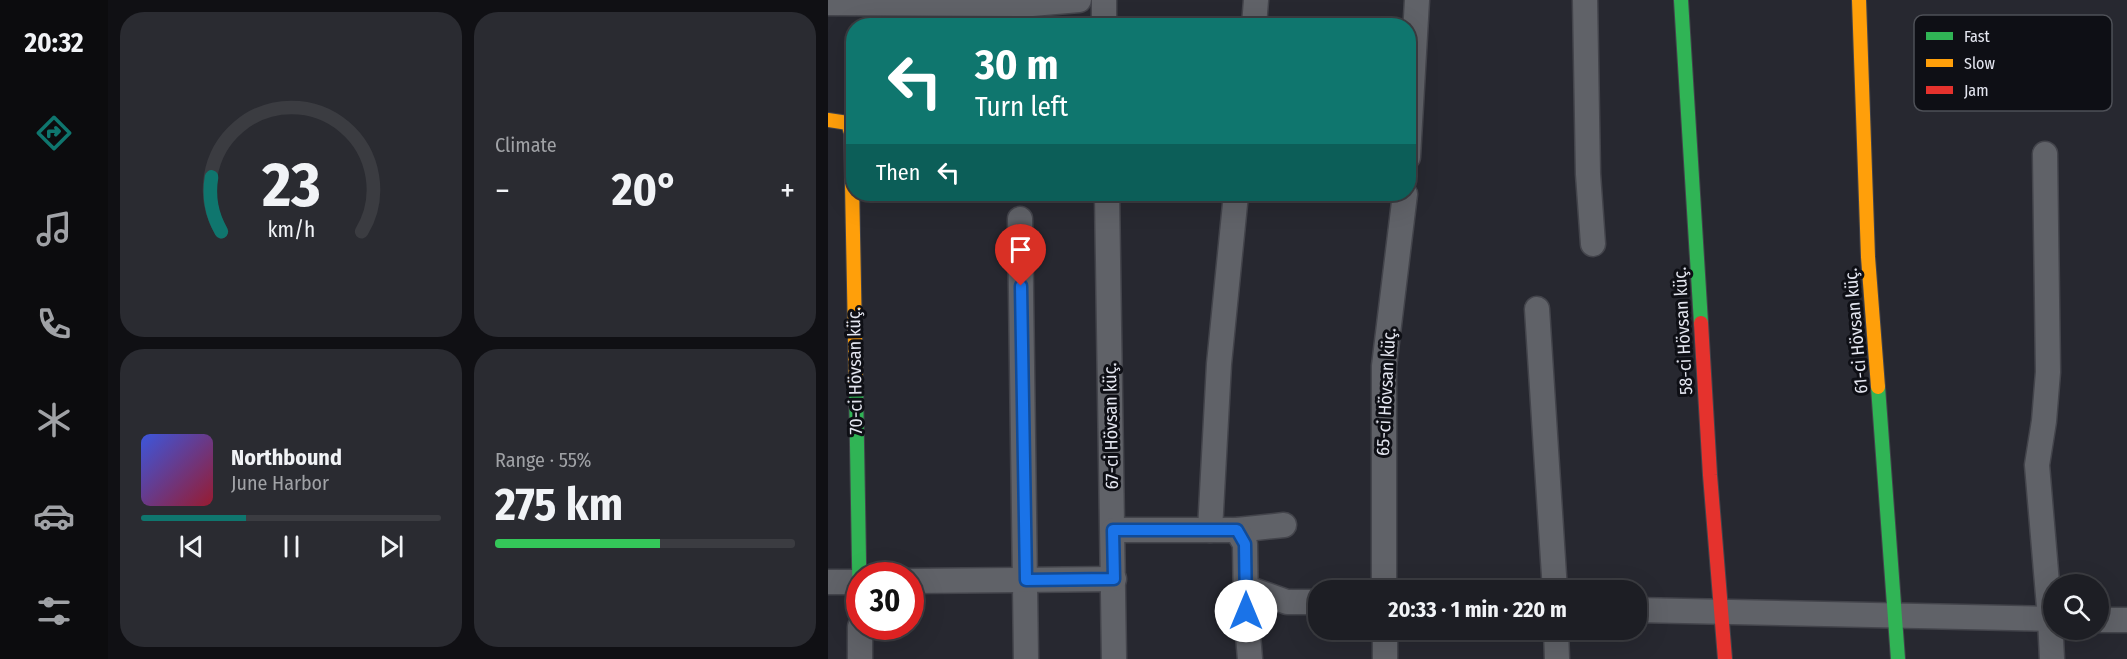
<!DOCTYPE html>
<meta charset="utf-8">
<style>
:root{--surface:#1d1e24;--page:#2a2b31;--text:#f1f3f6;--muted:#a0a2a6;--line:#3b3c41;--accent:#0f766e}
body{margin:0;font-family:"Fira Sans Condensed",sans-serif;background:var(--page);color:var(--text);height:100vh;display:flex;flex-direction:column;font-size:22px;white-space:nowrap}
*{box-sizing:border-box;margin:0}
p{font-size:20px;color:var(--muted)}
.icon{flex:none;width:33px;height:33px;fill:none;stroke:currentColor;stroke-width:2;stroke-linecap:round;stroke-linejoin:round}
.map{position:relative;flex:1;overflow:hidden}
.details{display:flex;flex-direction:column;gap:12px;padding:12px;background:#101014;width:720px}
.details>*{flex:none}
.hud{position:absolute;left:18px;top:18px;width:570px;height:183px;border-radius:24px;box-shadow:0 6px 24px #0002,0 0 0 2px var(--line);background:#0f766e;color:#fff;overflow:hidden}
.buttons{position:absolute;left:1215px;top:574px;display:grid;gap:12px}
.buttons a{display:grid;place-items:center;width:66px;height:66px;border-radius:50%;background:var(--surface);box-shadow:0 6px 24px #0002,0 0 0 2px var(--line);font-size:30px}
.speed{position:absolute;left:18px;top:562px;display:flex;gap:12px;font-size:30px;font-weight:700;text-align:center}
.speed>*{display:grid;place-content:center;width:78px;height:78px;border-radius:50%;background:var(--surface);box-shadow:0 6px 24px #0002,0 0 0 2px var(--line);line-height:1}
.speed .limit{border:9px solid #d22;background:#fff;color:#111}
.pin{position:absolute;display:grid;place-items:center;width:51px;height:51px;color:#fff;margin:-62px -26px;border-radius:50% 50% 50% 0;rotate:-45deg;box-shadow:0 0 6px #0007}
.pin .icon{rotate:45deg}
.me{position:absolute;width:66px;margin:-33px;rotate:0deg;stroke-linejoin:round;filter:drop-shadow(0 0 4px #0008)}
.turn{display:flex;align-items:center;gap:21px;height:126px;padding:0 30px;font-size:27px}
.turn .icon{width:78px;height:78px;stroke-width:2.5}
.turn b{display:block;font-size:42px;line-height:51px}
.then{display:flex;align-items:center;height:57px;padding:0 30px;background:#0003;gap:12px;font-size:22px}
.big{font-size:45px;font-weight:700;line-height:1.1}
.details .tile{flex:1;display:flex;flex-direction:column;justify-content:center;gap:9px;min-width:0;padding:0 21px;border-radius:24px;background:var(--page)}
.details .dial{align-items:center;gap:0}
.dial svg{height:156px;overflow:visible;fill:none;stroke:var(--line);stroke-width:7;stroke-linecap:round;text-anchor:middle}
.dial text{fill:var(--text);stroke:none}
.song{display:flex;align-items:center;gap:18px}
.cover{width:72px;height:72px;border-radius:9px;background:linear-gradient(135deg,hsl(230 70% 55%),hsl(350 70% 35%))}
.played{height:6px;border-radius:3px;background:linear-gradient(90deg,var(--accent) 35%,var(--line) 35%)}
.keys{display:flex;justify-content:space-around;direction:ltr}
.heat{display:flex;justify-content:space-between;align-items:center;font-size:33px;direction:ltr}
.charge{height:9px;border-radius:4px;background:linear-gradient(90deg,#34c759 55%,var(--line) 0)}
.details .tiles{flex:1;display:grid;gap:12px;grid-template-columns:repeat(2,1fr)}
.trip{position:absolute;left:480px;top:580px;width:339px;height:60px;border-radius:24px;background:var(--surface);box-shadow:0 6px 24px #0002,0 0 0 2px var(--line);font-weight:700;line-height:60px;text-align:center}
main{display:flex;flex:1;min-height:0}
.tabs{display:flex;flex-direction:column;width:108px;justify-content:space-around;align-items:center;background:#0c0c0e;color:var(--muted)}
.tabs .icon{width:42px;height:42px}
.tabs .on{color:var(--accent)}
.tabs b{font-size:27px;color:var(--text)}
.map>svg:first-child{display:block}
</style>
<main>
<nav class="tabs">
<b>20:32</b>
<svg class="icon on" aria-label="directions" viewBox="0 0 24 24"><path d="M12 3l9 9-9 9-9-9zM9 14v-3h6M13 9l2 2-2 2"/></svg>
<svg class="icon" aria-label="music" viewBox="0 0 24 24"><path d="M9 18V5l10-2v13"/><circle cx="6" cy="18" r="3"/><circle cx="16" cy="16" r="3"/></svg>
<svg class="icon" aria-label="phone" viewBox="0 0 24 24"><path d="M5 4h4l2 5-3 2q2 4 5 5l2-3 5 2v4C11 20 4 13 5 4z"/></svg>
<svg class="icon" aria-label="climate" viewBox="0 0 24 24"><path d="M12 3v18M4 7l16 10M4 17L20 7"/></svg>
<svg class="icon" aria-label="car" viewBox="0 0 24 24"><path d="M5 17H2v-5l4-1 3-4h7l3 4 3 1v5h-3M9 17h6M6 11h13"/><circle cx="7" cy="17" r="2"/><circle cx="17" cy="17" r="2"/></svg>
<svg class="icon" aria-label="filters" viewBox="0 0 24 24"><path d="M4 7h16M4 17h16"/><circle cx="9" cy="7" r="2"/><circle cx="15" cy="17" r="2"/></svg>
</nav>
<section class="details">
<div class="tiles">
<div class="tile dial"><svg viewBox="0 0 100 80">
<path d="M14 69A42 42 0 1 1 86 69"/>
<path d="M14 69A42 42 0 0 1 9 41" stroke="#0f766e"/>
<text x="50" y="56" font-size="32" font-weight="700">23</text>
<text x="50" y="72" font-size="11">km/h</text>
</svg></div>
<div class="tile"><p>Climate</p>
<div class="heat"><a>−</a><b class="big">20°</b><a>+</a></div>
</div>
<div class="tile">
<div class="song"><i class="cover"></i><div><b>Northbound</b><p>June Harbor</p></div></div>
<div class="played"></div>
<div class="keys"><svg class="icon" aria-label="previous" viewBox="0 0 24 24"><path d="M18 5L8 12l10 7zM5 5v14"/></svg><svg class="icon" aria-label="pause" viewBox="0 0 24 24"><path d="M8 5v14M16 5v14"/></svg><svg class="icon" aria-label="next" viewBox="0 0 24 24"><path d="M6 5l10 7-10 7zM19 5v14"/></svg></div>
</div>
<div class="tile"><p>Range · 55%</p><b class="big">275 km</b><div class="charge"></div></div>
</div>
</section>
<div class="map">
<svg width="1299" height="659" viewBox="0 0 1299 659">
<rect width="100%" height="100%" fill="#272830"/>
<g fill="none" stroke-linecap="round" stroke-linejoin="round">
<defs>
<g id="street">
<polyline points="276,0 276,26"/>
<polyline points="757,0 760,174 765,244"/>
<polyline points="0,3 204,4 251,0"/>
<polyline points="426,26 428,0"/>
<polyline points="1217,154 1220,372 1216,421 1209,465 1222,619 1224,659"/>
<polyline points="580,157 589,0"/>
<polyline points="279,194 286,659"/>
<polyline points="192,219 198,659"/>
<polyline points="709,309 727,591"/>
<polyline points="285,530 409,530 456,525"/>
<polyline points="382,530 391,364 408,194"/>
<polyline points="409,530 417,544 418,611 422,659"/>
<polyline points="82,581 286,579"/>
<polyline points="0,582 32,582"/>
<polyline points="419,588 459,602 490,602"/>
<polyline points="556,591 556,366 577,194"/>
<polyline points="808,610 1226,619"/>
<polyline points="1270,620 1299,620"/>
<polyline points="32,627 32,659"/>
<polyline points="557,630 557,659"/>
<polyline points="728,630 729,659"/>
</g>
<g id="fast">
<polyline points="853,0 873,323"/>
<polyline points="28,387 32,619"/>
<polyline points="1050,387 1070,659"/>
</g>
<g id="slow">
<polyline points="1031,0 1040,257 1050,387"/>
<polyline points="0,120 20,123 23,133 28,387"/>
</g>
<polyline id="jam" points="873,323 882,475 897,659"/>
</defs>
<!-- street casing -->
<use href="#street" stroke="#43444b" stroke-width="27"/>
<!-- fast casing -->
<use href="#fast" stroke="#43444b" stroke-width="16"/>
<!-- slow casing -->
<use href="#slow" stroke="#43444b" stroke-width="16"/>
<!-- jam casing -->
<use href="#jam" stroke="#43444b" stroke-width="16"/>
<!-- street -->
<use href="#street" stroke="#606268" stroke-width="24"/>
<!-- fast -->
<use href="#fast" stroke="#30b455" stroke-width="14"/>
<!-- slow -->
<use href="#slow" stroke="#ff9f0a" stroke-width="14"/>
<!-- jam -->
<use href="#jam" stroke="#e5322d" stroke-width="14"/>
</g>
<g fill="none" stroke-linecap="round" stroke-linejoin="round">
<defs>
<polyline id="route" points="193,286 198,580 286,579 285,530 409,530 417,544 418,611"/>
</defs>
<!-- route casing -->
<use href="#route" stroke="#114b97" stroke-width="15"/>
<!-- route -->
<use href="#route" stroke="#1a73e8" stroke-width="10"/>
</g>
<g text-anchor="middle" dominant-baseline="central" stroke-width="6" stroke-linejoin="round" paint-order="stroke">
<!-- street labels -->
<g font-size="18" fill="#e4e6f0" stroke="#0e0f15">
<text transform="translate(855 331) rotate(-93)">58-ci Hövsan küç.</text>
<text transform="translate(1028 331) rotate(-95)">61-ci Hövsan küç.</text>
<text transform="translate(27 371) rotate(-91)">70-ci Hövsan küç.</text>
<text transform="translate(558 392) rotate(-87)">65-ci Hövsan küç.</text>
<text transform="translate(283 426) rotate(-91)">67-ci Hövsan küç.</text>
</g>
</g>
<!-- legend -->
<rect x="1086" y="15" width="198" height="96" rx="9" fill="#0e0f15" stroke="#4e5057" stroke-width="1.5"/>
<rect x="1098" y="32" width="27" height="8" fill="#30b455"/>
<rect x="1098" y="59" width="27" height="8" fill="#ff9f0a"/>
<rect x="1098" y="86" width="27" height="8" fill="#e5322d"/>
<g font-size="16" fill="#e4e6f0">
<text x="1136" y="42">Fast</text>
<text x="1136" y="69">Slow</text>
<text x="1136" y="96">Jam</text>
</g>
</svg>
<div class="buttons">
<a><svg class="icon" aria-label="search" viewBox="0 0 24 24"><circle cx="10" cy="10" r="6"/><path d="M15 15l6 6"/></svg></a>
</div>
<div class="speed"><div class="limit">30</div></div>
<div class="pin" style="left:193px;top:286px;background:#d93025"><svg class="icon" aria-label="arrive" viewBox="0 0 24 24"><path d="M6 21V4h12l-3 4 3 4H6"/></svg></div>
<svg class="me" style="left:418px;top:611px" viewBox="-20 -20 40 40"><circle r="19" fill="#fff"/><path d="M0-13L10 11 0 6-10 11z" fill="#1a73e8"/></svg>
<div class="trip">20:33 · 1 min · 220 m</div>
<div class="hud">
<div class="turn"><svg class="icon" aria-label="left" viewBox="0 0 24 24"><path d="M17 20v-9H6M10 6l-5 5 5 5"/></svg><div><b>30 m</b>Turn left</div></div>
<div class="then">Then<svg class="icon" aria-label="left" viewBox="0 0 24 24"><path d="M17 20v-9H6M10 6l-5 5 5 5"/></svg></div>
</div>
</div>
</main>
